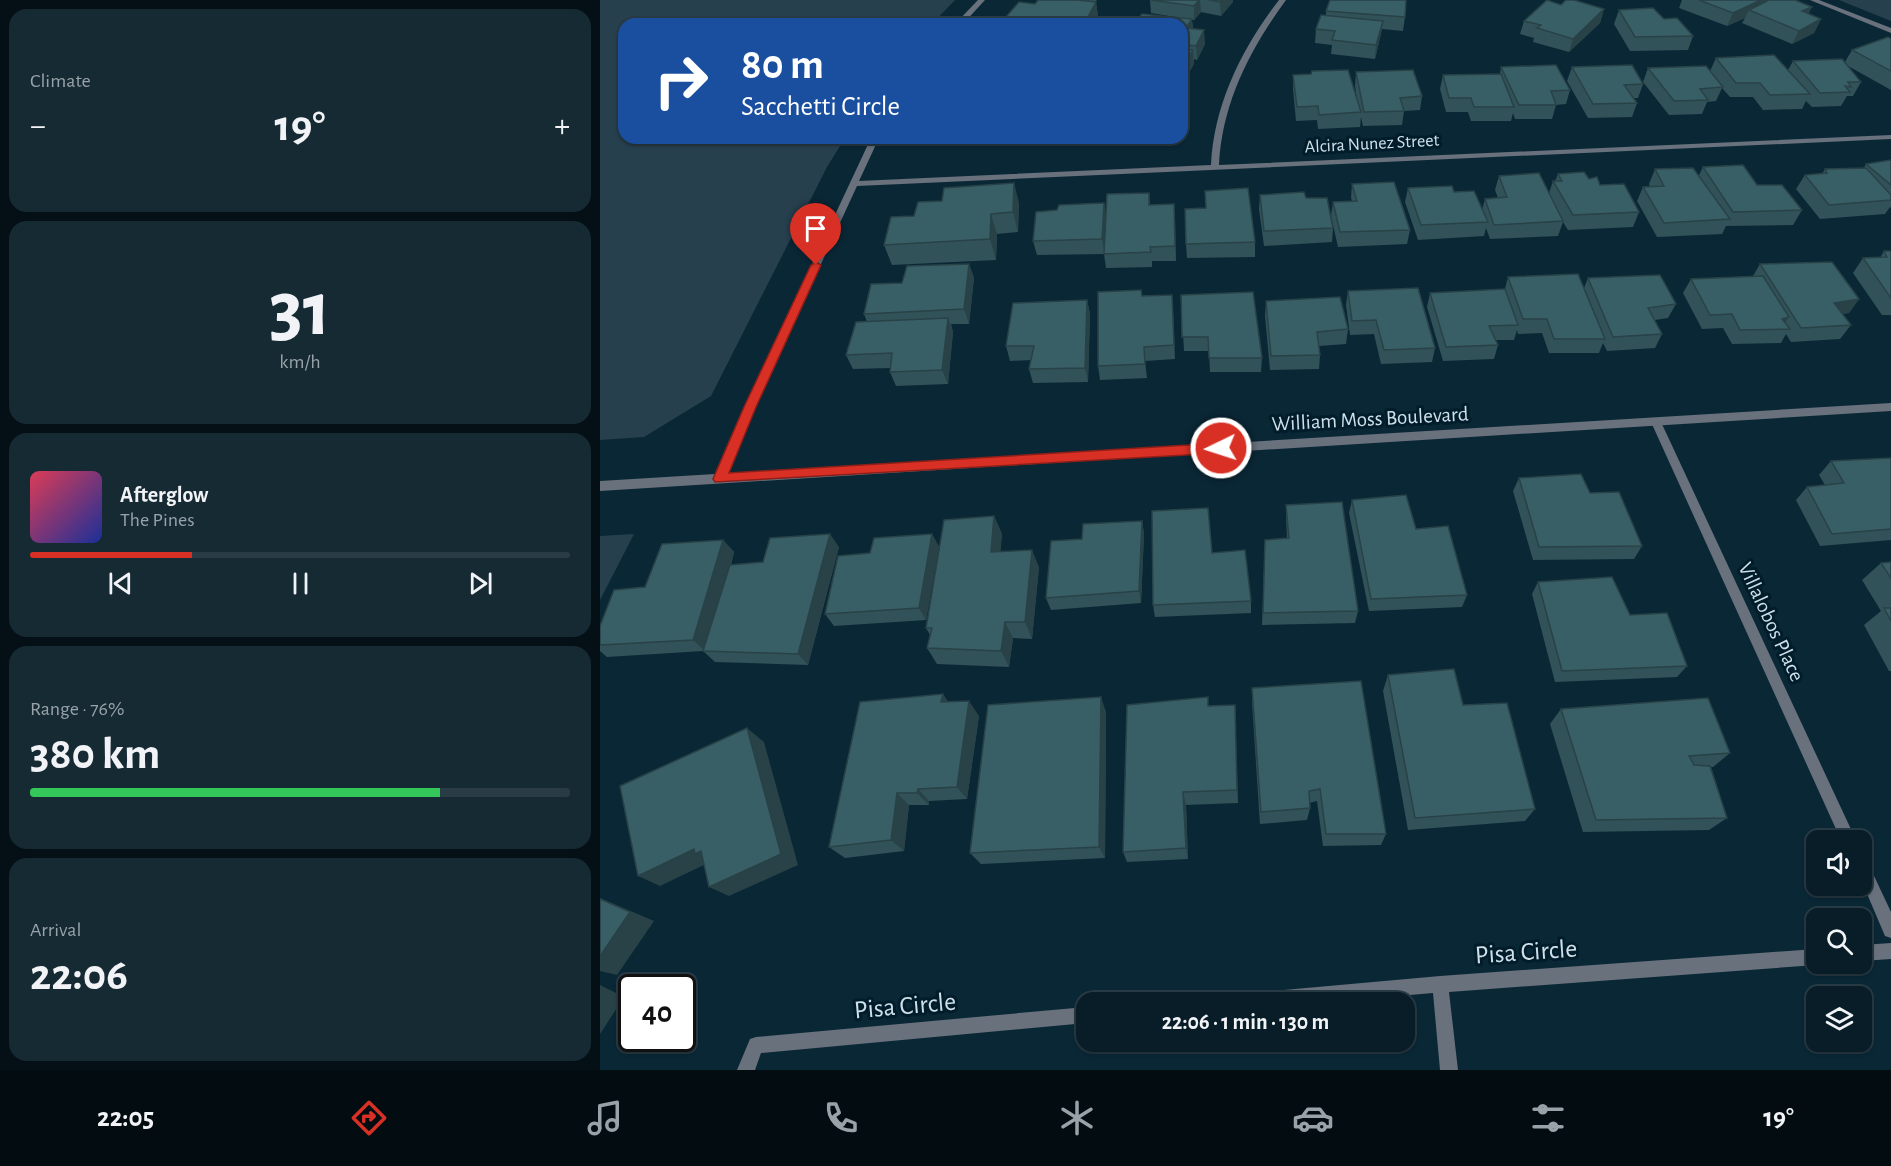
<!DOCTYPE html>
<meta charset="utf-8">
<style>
:root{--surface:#081d28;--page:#162a34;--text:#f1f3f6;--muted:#98a2a8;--line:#293b45;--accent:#d93025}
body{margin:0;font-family:"Alegreya Sans",sans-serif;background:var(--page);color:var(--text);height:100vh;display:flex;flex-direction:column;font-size:22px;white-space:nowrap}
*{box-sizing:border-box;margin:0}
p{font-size:20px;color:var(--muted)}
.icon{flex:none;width:33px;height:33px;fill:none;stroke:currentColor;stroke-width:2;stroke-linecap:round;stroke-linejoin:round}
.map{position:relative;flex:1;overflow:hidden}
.side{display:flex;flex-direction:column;gap:9px;padding:9px;background:#041016;width:600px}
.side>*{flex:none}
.banner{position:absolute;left:18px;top:18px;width:570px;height:126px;border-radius:18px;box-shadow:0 2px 4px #0004,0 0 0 2px var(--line);background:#1a4fa0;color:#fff;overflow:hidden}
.tools{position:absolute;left:1206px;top:830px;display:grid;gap:12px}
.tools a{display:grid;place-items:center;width:66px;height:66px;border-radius:12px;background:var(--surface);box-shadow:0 2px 4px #0004,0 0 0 2px var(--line);font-size:30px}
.speed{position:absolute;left:18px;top:974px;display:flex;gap:12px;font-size:30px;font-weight:700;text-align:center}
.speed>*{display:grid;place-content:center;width:78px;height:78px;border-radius:50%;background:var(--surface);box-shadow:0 2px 4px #0004,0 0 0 2px var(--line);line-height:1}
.speed .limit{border:3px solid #111;border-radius:9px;background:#fff;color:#111}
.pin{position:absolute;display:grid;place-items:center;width:51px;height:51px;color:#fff;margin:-62px -26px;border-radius:50% 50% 50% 0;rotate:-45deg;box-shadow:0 0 6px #0007}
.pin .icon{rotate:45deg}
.me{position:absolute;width:66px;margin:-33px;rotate:266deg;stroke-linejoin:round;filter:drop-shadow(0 0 4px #0008)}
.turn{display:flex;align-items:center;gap:21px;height:126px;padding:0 24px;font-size:27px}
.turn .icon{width:78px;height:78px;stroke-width:2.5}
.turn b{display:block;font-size:42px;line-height:51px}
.big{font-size:45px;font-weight:700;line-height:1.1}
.side .widget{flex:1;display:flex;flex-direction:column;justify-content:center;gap:9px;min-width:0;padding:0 21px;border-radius:18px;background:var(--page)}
.side .dial{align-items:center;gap:0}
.dial b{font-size:78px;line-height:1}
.song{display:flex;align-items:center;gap:18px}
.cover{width:72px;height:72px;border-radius:9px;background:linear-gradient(135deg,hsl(350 70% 55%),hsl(230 70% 35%))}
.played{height:6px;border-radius:3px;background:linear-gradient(90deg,var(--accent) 30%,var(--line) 30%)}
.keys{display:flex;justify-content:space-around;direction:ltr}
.heat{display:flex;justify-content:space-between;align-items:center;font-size:33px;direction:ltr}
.charge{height:9px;border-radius:4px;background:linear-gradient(90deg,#34c759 76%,var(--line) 0)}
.trip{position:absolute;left:476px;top:992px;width:339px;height:60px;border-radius:18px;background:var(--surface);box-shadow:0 2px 4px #0004,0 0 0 2px var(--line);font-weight:700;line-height:60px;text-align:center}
.tabs{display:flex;height:96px;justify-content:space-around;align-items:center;background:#030c10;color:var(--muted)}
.tabs .icon{width:42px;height:42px}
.tabs .current{color:var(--accent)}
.tabs b{font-size:27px;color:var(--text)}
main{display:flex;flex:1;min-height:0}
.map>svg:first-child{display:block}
</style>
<main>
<section class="side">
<div class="widget"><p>Climate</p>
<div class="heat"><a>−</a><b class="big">19°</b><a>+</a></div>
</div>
<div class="widget dial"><b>31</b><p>km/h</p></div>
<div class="widget">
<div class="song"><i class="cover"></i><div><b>Afterglow</b><p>The Pines</p></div></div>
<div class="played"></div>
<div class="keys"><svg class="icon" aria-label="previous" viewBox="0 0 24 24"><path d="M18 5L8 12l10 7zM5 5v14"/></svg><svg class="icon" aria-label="pause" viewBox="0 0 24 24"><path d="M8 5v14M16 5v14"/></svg><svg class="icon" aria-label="next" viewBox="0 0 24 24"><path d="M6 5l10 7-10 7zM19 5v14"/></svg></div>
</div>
<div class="widget"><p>Range · 76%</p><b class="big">380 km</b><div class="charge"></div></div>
<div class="widget"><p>Arrival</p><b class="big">22:06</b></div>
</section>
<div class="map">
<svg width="1291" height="1070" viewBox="0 0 1291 1070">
<rect width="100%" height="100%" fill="#0a2736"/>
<!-- green -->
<g fill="#27404e">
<polygon points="0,0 355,0 332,24 24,24 24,138 245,138 227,167 111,396 44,437 0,440"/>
<polygon points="1239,0 1291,0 1291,21"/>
<polygon points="34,534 0,600 0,536"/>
</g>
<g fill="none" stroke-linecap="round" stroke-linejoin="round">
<!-- minor -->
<g fill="#69717c" fill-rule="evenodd">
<polygon points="378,0 385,0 363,24 355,24"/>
<path d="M 679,0 L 686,0 C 650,49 622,103 619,165 L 1291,135 L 1291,139 L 257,186 L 155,407 L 126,479 L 124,482 L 116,482 L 114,479 L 145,407 L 271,138 L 279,138 L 259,181 L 611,165 C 614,104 642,48 679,0 Z"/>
<polygon points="1210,0 1219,0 1291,28 1291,33"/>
<polygon points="1056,418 1061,422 1256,840 1241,840 1051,422"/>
<polygon points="1262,858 1267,861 1291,912 1291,938 1285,936 1262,882"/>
<polygon points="1291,943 1291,959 1262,961 1262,945"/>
<polygon points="1216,949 1216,963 1221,963 1216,965 849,992 858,1070 840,1070 833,993 730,1002 630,1002 632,996 638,994 840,976"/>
<polygon points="486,1007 486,1023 161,1053 155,1070 137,1070 150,1039 156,1037"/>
</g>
<!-- tertiary -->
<polygon fill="#69717c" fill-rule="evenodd" points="1291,403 1291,411 0,491 0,481"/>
</g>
<!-- wall -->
<g fill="#315258">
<polygon points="438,0 497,0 495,2 496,2 498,16 493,24 400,24 406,21 406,17 435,4"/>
<polygon points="550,0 633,0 633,2 621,16 601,12 594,20 592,20 593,29 605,44 597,60 594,59 594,64 584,81 582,81 582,24 535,22 575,17 551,13"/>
<polygon points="1082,0 1195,0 1208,14 1221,19 1214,33 1192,44 1142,23 1145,18 1127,26 1079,8"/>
<polygon points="961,5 1004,9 1000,23 969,52 933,42 934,38 920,34 924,21"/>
<polygon points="1019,10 1064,19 1093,36 1088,50 1030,51 1014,24"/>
<polygon points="726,11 805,17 803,31 782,29 775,59 731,54 732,45 715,43 716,29 726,15"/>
<polygon points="1291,39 1291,90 1248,66 1261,82 1253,96 1247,96 1241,106 1212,107 1206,101 1202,109 1163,110 1153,97 1130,97 1122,88 1116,101 1107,102 1102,114 1069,115 1043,82 1048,68 1110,71 1116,58 1188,70 1193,61 1245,62 1252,50"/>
<polygon points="901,67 970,90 966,104 956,105 952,119 915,119 913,113 911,121 871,121 868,112 846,112 840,89 843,75 900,74"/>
<polygon points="972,67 1043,84 1038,98 1034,98 1037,103 1032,117 988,118 967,81"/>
<polygon points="756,72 822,96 820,110 804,111 802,125 763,126 761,117 760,127 718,129 717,120 696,121 693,89 693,75 757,100 755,86"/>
<polygon points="391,138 427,138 426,139"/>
<polygon points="1291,160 1291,208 1290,207 1285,214 1220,219 1196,189 1205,175 1222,174 1225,169 1264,168 1266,164"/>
<polygon points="1103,167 1157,185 1202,210 1193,225 1126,226 1122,234 1057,237 1037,201 1043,187 1050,187 1049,184 1055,169 1099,175"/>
<polygon points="958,174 989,179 1000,185 1039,212 1033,227 968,230 963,222 958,236 890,239 886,228 884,236 818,240 805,202 808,188 854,192 882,210 885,199 898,198 895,190 899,176 949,193 953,181 955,181"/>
<polygon points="752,184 810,230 807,244 738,247 731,216 733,202 752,201 751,198"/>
<polygon points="605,191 655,242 655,257 587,258 586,244 606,208"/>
<polygon points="549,193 550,205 575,218 576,261 552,261 552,267 506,268 504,254 437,255 433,241 457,210 504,203 506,214"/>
<polygon points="660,195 706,198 733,228 732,242 664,246 659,209"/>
<polygon points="419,203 418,232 397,234 396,260 292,265 284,245 314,216"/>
<polygon points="1284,251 1291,251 1291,315 1282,315 1253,273 1263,258 1280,258"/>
<polygon points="369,264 374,278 369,324 351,324 353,332 348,384 296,386 290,372 290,368 253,369 246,355 267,322 264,314 302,283"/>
<polygon points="1160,264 1259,299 1249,313 1242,314 1251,325 1240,339 1191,342 1186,334 1181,343 1132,344 1123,328 1102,329 1083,293 1091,279 1153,276"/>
<polygon points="908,277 984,288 988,278 1076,304 1068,318 1055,320 1062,334 1055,348 1007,351 1003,343 999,353 949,353 942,333 918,334 917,330 914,340 896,340 898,345 894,359 843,361 827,307 830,293 905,289"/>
<polygon points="748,291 835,348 832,362 781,364 774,334 750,335 746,305"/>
<polygon points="581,295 662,358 661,372 610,372 609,351 584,351"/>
<polygon points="542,296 573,309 575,359 545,361 547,378 500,380 498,366"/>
<polygon points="487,300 490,314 488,382 433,383 429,369 431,360 410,361 406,346"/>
<polygon points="666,301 748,329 746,344 719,346 720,355 719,369 670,370 665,316"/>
<polygon points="1291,458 1291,540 1220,546 1196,500 1207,487 1225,485 1219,475 1231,461"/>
<polygon points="919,478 990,493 1042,546 1034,559 933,560 913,491"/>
<polygon points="752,500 816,529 867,595 862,607 769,611 749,513"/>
<polygon points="686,505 758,611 755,623 662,625 665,540 687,539 686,518"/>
<polygon points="394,516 402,534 400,552 439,567 432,639 413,638 409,667 337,664 327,648 330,635 326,628"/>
<polygon points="542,521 544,534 541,603 451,610 446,598"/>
<polygon points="332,534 339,547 326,620 234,626 225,614"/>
<polygon points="123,540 134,552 131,565 163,562 239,547 208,665 115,662 103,651 7,657 0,651 0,626 45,587"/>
<polygon points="612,553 651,601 651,613 555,617 553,605"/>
<polygon points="1291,562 1291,671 1289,671 1264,625 1281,611 1262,580 1281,563"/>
<polygon points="938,582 1030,615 1087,666 1077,677 955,682 932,594"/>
<polygon points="788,675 863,705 935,809 925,821 808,830 783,691"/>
<polygon points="652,688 786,834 781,845 723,846 717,801 709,803 710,808 707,820 660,824 652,703"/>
<polygon points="349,702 379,716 367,799 329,801 329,805 309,805 304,851 245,858 229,847"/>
<polygon points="635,705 638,803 586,805 588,859 527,862 523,852 608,706"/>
<polygon points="961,709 1130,753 1113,767 1111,767 1127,818 1109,830 983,832 950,724"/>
<polygon points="506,712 505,858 381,864 370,853"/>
</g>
<!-- shaded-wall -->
<g fill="#284247">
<polygon points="599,0 600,0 601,12 594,20 594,6"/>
<polygon points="622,0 633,0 633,2 621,16 620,2"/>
<polygon points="1161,0 1173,0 1149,10 1145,18 1127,26 1133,13"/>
<polygon points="496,2 498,16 493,24 484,24"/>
<polygon points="1212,7 1205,21 1202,11"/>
<polygon points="1004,9 1000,23 969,52 973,39"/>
<polygon points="592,19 593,33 586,28"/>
<polygon points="1221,19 1214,33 1192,44 1199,31"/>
<polygon points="783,21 781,34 775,59 776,45"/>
<polygon points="604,30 605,44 597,60 596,46"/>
<polygon points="593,50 594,64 584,81 583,67"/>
<polygon points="414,183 419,203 418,232 413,212"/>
<polygon points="504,203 506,217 505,254 502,239"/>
<polygon points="391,214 397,234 396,260 390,239"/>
<polygon points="369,264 374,278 369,324 364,309"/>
<polygon points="572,295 573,309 575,359 574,345"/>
<polygon points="1259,299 1249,313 1224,317 1234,303"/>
<polygon points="487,300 490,314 488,382 485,368"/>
<polygon points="1189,317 1181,329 1182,319"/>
<polygon points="348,318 353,332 348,384 342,370"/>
<polygon points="394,516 402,534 399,570 391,552"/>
<polygon points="542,521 544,534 541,603 539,591"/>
<polygon points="230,534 239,547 208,665 198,654"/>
<polygon points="332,534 339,547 326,620 319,608"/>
<polygon points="123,540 134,552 105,651 93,640"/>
<polygon points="432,550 439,567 432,639 425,622"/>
<polygon points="405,622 413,638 409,667 401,651"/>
<polygon points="343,694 353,709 341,702"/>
<polygon points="501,697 506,712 505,858 499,847"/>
<polygon points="369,701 379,716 367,799 357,787"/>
<polygon points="147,728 164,742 198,865 129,896 109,887"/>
<polygon points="318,789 329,801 329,805 317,793"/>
<polygon points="583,792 586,805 588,859 586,848"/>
<polygon points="297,793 309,805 304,851 291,840"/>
<polygon points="94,849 101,851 110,862 60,886 38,876"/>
<polygon points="0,898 54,921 17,975 0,971"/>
<polygon points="0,985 24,997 0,1034"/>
</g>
<!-- building -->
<g fill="#395f66" stroke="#284247" stroke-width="1.5">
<polygon points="438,0 477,0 496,2 484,24 461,24 406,17 419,2 435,4"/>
<polygon points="551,0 599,0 594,6"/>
<polygon points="609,0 622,0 620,2"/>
<polygon points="730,0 806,0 805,17 726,11"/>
<polygon points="947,0 961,5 966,0 974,0 1004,9 973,39 937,28 941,25 924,21"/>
<polygon points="1099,0 1161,0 1133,13"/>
<polygon points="1169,0 1195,0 1212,7 1202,11 1221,19 1199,31 1149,10"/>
<polygon points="1053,8 1064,19 1077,18 1093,36 1035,37 1019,10"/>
<polygon points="542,14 592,19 586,28 604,30 596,46 582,44 582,24 527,24 528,21 535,22"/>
<polygon points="721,15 783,21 776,45 732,40 735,31 716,29"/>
<polygon points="403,21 433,24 400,24"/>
<polygon points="1288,37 1291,39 1291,71 1252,50"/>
<polygon points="582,48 593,50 583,67 582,67"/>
<polygon points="1174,55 1210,94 1170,95 1160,83 1136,83 1116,58"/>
<polygon points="1242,59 1261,82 1248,82 1251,87 1245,86 1250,92 1220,93 1193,61"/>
<polygon points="956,65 970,90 951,91 956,105 919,105 901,67"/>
<polygon points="1032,65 1043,84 1024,85 1037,103 993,104 972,67"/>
<polygon points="1106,66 1123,87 1100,89 1108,100 1074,101 1048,68"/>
<polygon points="748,70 761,112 719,115 718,106 697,107 693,75 711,74 712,71"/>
<polygon points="813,70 822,96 800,98 804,111 764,112 756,72"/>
<polygon points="901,74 914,107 874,107 871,98 849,98 843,75"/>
<polygon points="1291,160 1291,185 1266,164"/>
<polygon points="1143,165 1157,185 1182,185 1202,210 1133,212 1103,167"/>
<polygon points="1093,168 1130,219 1064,223 1043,187 1064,186 1055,169"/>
<polygon points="1266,168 1291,195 1291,200 1229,205 1205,175 1227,173 1225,169"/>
<polygon points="984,172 989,179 997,177 1000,185 1024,184 1039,212 973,215 953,181 962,181 958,174"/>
<polygon points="939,173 963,221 894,225 885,199 907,197 899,176"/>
<polygon points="794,182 810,230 740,232 733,202 757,201 752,184"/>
<polygon points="414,183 413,212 391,214 390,239 284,245 291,217 314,216 318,202 342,201 344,188"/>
<polygon points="852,186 854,192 874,191 888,222 821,225 808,188"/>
<polygon points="648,188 655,242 586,244 585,209 606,208 605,191"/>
<polygon points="704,192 706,198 727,198 733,228 664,231 660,195"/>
<polygon points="549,193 549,205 574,204 575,246 550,247 551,252 504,254 507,194"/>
<polygon points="504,203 502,239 433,241 436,212 457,210 459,205"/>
<polygon points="1284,251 1291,251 1291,298 1263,258 1287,257"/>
<polygon points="1232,262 1259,299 1234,303 1251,325 1201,328 1160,264"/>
<polygon points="369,264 364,309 264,314 271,284 302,283 307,266"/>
<polygon points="978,274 1005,339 954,339 947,319 923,319 908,277"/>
<polygon points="1060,275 1076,304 1048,308 1062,334 1013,337 988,278"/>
<polygon points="1163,276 1189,317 1182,319 1190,329 1140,330 1132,314 1110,315 1091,279"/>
<polygon points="818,288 835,348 784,350 776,320 752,321 748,291"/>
<polygon points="905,289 918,325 889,326 898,345 846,347 830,293"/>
<polygon points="541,290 542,296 572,295 574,345 544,347 545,364 498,366 498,292"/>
<polygon points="653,292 662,358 609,358 608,337 582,337 581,295"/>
<polygon points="740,297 748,329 717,332 720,355 671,356 666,301"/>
<polygon points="487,300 485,368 429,369 434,346 406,346 413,303"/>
<polygon points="348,318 342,370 290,372 292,353 246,355 256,322"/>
<polygon points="1291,458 1291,529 1232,534 1207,487 1244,483 1231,461"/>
<polygon points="981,474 990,493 1019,492 1042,546 939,547 919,478"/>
<polygon points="806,495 816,529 848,526 867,595 771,599 752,500"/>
<polygon points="742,502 758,611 663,613 665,540 689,538 686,505"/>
<polygon points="608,508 612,553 645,550 651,601 553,605 552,511"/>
<polygon points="394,516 391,552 432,550 425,622 405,622 401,651 327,648 332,628 326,628 344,520"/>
<polygon points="542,521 539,591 446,598 451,541 482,539 483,524"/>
<polygon points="230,534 198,654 103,651 130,565 163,562 170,538"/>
<polygon points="332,534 319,608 225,614 238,556 270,553 274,538"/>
<polygon points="123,540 93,640 0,645 0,626 14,590 45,587 62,544"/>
<polygon points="1291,562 1291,578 1281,563"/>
<polygon points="1012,577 1030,615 1067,613 1087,666 962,671 938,582"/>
<polygon points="1284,608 1291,608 1291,621"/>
<polygon points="854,669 863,705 907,703 935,809 815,818 788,675"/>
<polygon points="761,681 786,834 726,834 720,789 709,791 710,808 661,812 652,688"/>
<polygon points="343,694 341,702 369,701 357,787 318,789 317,793 297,793 291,840 229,847 260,702"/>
<polygon points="501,697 499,847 370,853 388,705"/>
<polygon points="608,697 608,706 635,705 637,790 583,792 586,848 523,852 527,705"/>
<polygon points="1108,698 1130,753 1089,756 1094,765 1110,766 1127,818 996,820 961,709"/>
<polygon points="147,728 181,854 109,887 101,851 95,854 94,849 38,876 20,786"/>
<polygon points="0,899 30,912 0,956"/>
</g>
<!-- route -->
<polygon fill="#d93025" stroke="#8d1f18" stroke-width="1.5" points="216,262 221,265 156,407 129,473 621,443 627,448 621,453 115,482 113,479 144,407 211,265"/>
<g text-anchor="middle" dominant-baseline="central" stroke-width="6" stroke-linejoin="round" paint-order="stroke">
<!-- far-street labels -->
<g font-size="18" fill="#cfe0e9" stroke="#011d2c">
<text transform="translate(772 144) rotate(-3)">Alcira Nunez Street</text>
</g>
<!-- street labels -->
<g font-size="21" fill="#cfe0e9" stroke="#011d2c">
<text transform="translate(770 419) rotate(-3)">William Moss Boulevard</text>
<text transform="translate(1171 622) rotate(65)">Villalobos Place</text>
</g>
<!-- near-street labels -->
<g font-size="26" fill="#cfe0e9" stroke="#011d2c">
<text transform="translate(926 952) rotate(-4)">Pisa Circle</text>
<text transform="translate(305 1006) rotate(-5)">Pisa Circle</text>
</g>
</g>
</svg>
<div class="tools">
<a><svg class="icon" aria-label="sound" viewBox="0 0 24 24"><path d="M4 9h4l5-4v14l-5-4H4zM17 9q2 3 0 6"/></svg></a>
<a><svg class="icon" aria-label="search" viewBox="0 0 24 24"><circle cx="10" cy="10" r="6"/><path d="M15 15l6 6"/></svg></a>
<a><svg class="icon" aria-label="layers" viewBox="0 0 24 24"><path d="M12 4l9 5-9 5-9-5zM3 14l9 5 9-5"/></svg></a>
</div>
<div class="speed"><div class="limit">40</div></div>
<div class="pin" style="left:216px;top:265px;background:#d93025"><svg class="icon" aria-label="arrive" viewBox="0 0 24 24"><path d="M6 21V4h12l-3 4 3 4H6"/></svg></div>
<svg class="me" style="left:621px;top:448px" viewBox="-20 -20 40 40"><circle r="17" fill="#d93025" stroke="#fff" stroke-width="3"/><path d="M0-11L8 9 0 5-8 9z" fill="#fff"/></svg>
<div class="trip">22:06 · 1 min · 130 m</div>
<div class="banner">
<div class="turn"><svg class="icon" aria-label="right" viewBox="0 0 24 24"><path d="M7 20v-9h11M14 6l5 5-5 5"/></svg><div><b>80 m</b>Sacchetti Circle</div></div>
</div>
</div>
</main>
<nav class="tabs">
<b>22:05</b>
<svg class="icon current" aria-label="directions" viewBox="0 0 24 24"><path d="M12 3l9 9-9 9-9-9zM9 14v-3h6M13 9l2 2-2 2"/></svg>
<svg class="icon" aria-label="music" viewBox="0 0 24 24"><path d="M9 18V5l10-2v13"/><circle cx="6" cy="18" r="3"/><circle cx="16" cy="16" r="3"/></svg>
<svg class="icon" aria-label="phone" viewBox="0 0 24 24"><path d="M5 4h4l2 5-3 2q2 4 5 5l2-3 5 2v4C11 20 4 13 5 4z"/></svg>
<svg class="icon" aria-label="climate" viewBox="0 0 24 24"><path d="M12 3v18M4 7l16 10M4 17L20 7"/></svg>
<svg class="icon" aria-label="car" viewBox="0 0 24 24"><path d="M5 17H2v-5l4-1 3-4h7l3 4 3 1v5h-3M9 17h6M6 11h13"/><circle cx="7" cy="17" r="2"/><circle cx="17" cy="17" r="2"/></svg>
<svg class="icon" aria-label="filters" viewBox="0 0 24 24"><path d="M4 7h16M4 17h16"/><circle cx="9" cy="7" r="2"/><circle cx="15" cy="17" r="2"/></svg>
<b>19°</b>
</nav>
